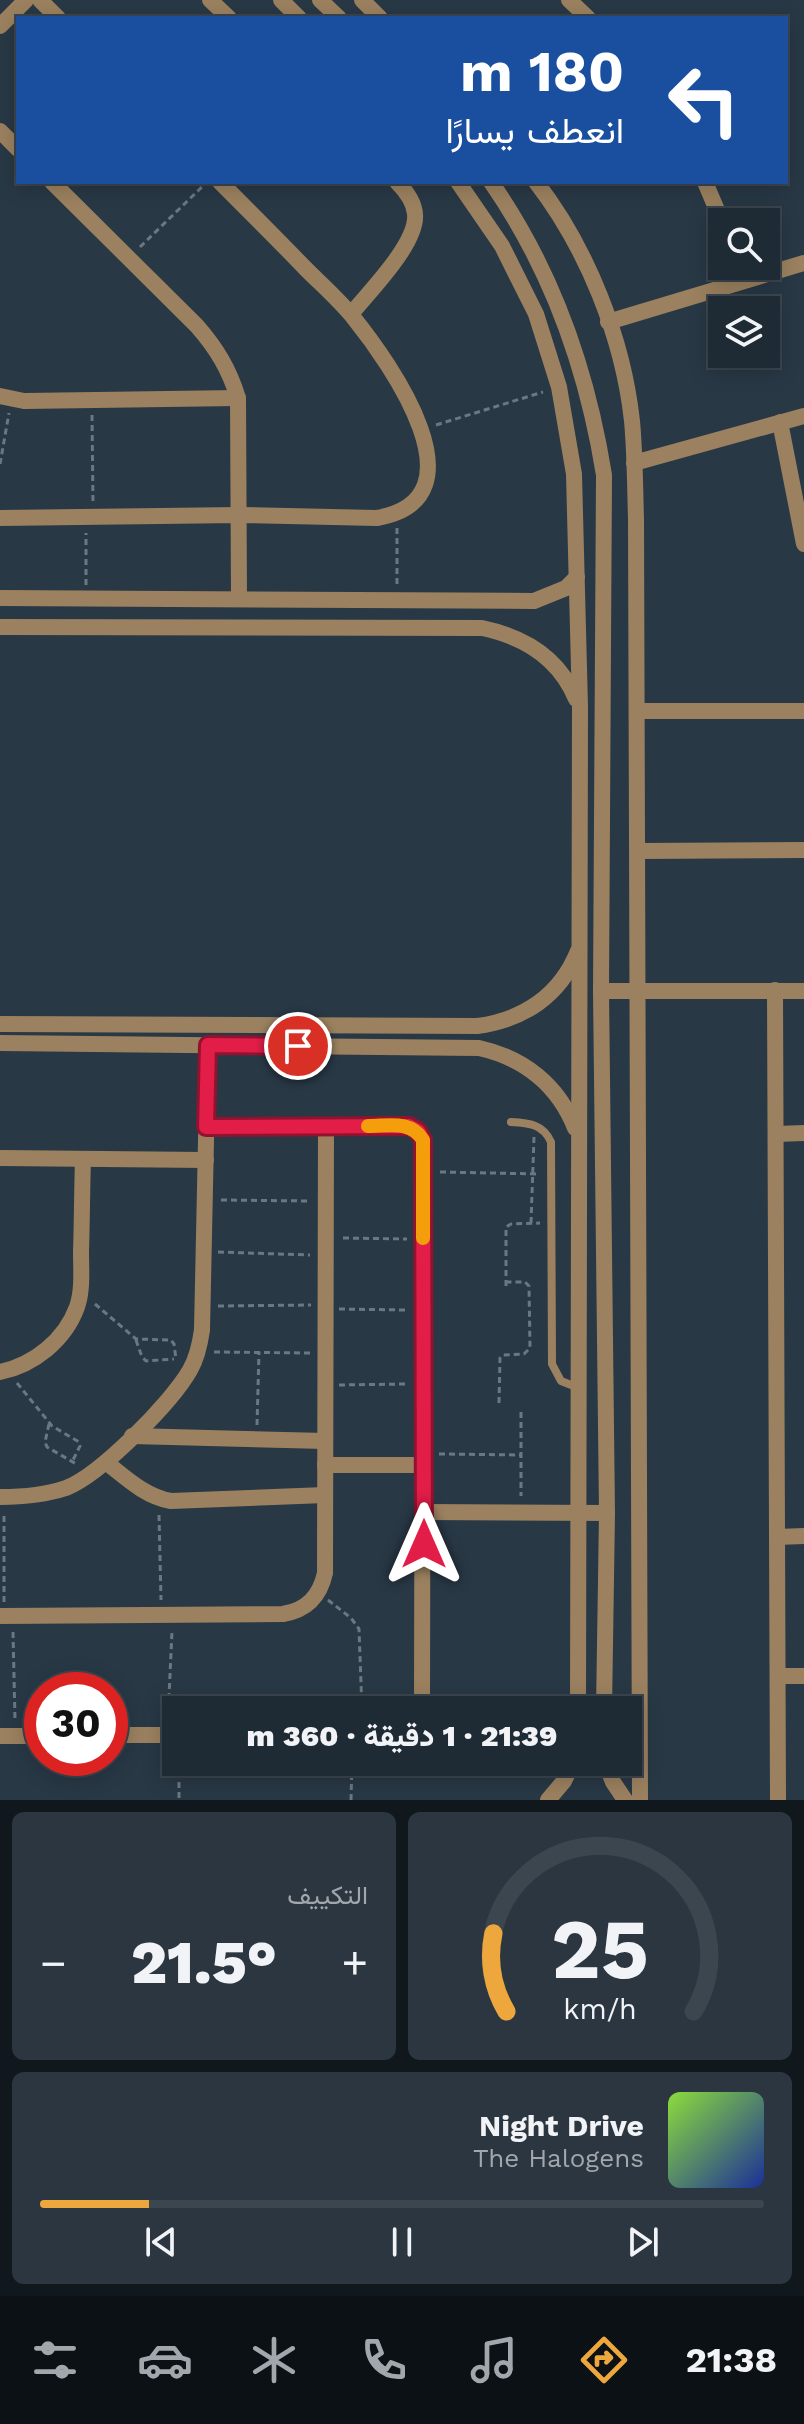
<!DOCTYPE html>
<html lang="ar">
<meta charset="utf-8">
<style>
:root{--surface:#1e2a34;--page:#2b3640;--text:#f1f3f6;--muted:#a1a7ac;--line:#3c464f;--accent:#eea73c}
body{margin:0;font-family:"Work Sans",Vazirmatn,sans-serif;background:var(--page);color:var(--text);direction:rtl;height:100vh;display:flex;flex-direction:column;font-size:30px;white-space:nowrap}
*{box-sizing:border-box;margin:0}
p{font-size:26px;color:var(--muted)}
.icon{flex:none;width:44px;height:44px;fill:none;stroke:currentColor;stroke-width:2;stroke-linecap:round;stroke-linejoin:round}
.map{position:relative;height:1800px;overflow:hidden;direction:ltr}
.side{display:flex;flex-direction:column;gap:12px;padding:12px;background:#10171d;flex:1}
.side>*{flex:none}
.banner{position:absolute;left:16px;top:16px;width:772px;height:168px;border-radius:0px;box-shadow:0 4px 20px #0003,0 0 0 2px var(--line);direction:rtl;background:#1a4fa0;color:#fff;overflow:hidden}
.fabs{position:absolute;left:708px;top:208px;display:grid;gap:16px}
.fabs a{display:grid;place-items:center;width:72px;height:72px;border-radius:0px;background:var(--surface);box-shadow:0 4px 20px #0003,0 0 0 2px var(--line);font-size:40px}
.speed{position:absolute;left:24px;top:1672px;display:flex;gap:16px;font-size:40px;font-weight:700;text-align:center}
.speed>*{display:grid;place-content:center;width:104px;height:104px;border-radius:50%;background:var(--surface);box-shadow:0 4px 20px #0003,0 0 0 2px var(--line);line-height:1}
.speed .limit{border:12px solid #d22;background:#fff;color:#111}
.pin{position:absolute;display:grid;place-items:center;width:68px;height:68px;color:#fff;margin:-34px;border:4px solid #fff;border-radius:50%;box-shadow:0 2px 8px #0007}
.me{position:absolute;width:88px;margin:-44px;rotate:0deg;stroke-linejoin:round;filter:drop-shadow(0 0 6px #0008)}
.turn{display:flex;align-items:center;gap:28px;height:168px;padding:0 32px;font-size:36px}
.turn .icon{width:104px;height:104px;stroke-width:2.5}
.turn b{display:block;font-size:56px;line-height:68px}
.big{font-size:60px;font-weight:800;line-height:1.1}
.side .tile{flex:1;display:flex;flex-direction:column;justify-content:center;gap:12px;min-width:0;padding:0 28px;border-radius:12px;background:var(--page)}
.side .dial{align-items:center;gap:0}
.dial svg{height:208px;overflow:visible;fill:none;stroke:var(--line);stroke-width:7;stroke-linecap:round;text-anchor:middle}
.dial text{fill:var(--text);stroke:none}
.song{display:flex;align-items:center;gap:24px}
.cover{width:96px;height:96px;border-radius:12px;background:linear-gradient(135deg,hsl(90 70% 55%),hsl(230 70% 35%))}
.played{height:8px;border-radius:4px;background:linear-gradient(90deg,var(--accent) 15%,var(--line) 15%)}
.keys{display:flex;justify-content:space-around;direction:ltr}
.heat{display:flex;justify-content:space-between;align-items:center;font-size:44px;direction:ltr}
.side .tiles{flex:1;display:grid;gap:12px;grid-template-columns:1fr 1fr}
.tile:last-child{grid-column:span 2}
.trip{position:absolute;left:162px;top:1696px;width:480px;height:80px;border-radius:0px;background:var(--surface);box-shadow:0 4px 20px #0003,0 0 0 2px var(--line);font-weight:800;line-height:80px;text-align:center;direction:rtl}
.menu{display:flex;height:128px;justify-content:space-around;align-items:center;background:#0c1115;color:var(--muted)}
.menu .icon{width:56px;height:56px}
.menu .active{color:var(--accent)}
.menu b{font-size:36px;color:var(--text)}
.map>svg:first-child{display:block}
</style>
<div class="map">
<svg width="804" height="1800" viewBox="0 0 804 1800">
<rect width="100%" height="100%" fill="#283845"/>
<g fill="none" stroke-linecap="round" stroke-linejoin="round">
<!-- path -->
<g stroke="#6a7883" stroke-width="3" stroke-dasharray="6 4" stroke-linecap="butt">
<polyline points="140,247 206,183"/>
<polyline points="92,415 93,504"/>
<polyline points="436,425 543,392"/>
<polyline points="0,464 9,413"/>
<polyline points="397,584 397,527"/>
<polyline points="86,585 86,533"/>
<polyline points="440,1172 540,1174"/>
<polyline points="221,1200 309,1201"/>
<polyline points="531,1223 534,1137"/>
<polyline points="343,1238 407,1239"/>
<polyline points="218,1252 310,1255"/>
<polyline points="506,1286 506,1227 511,1224 540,1223"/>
<polyline points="95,1304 136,1339 171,1340 174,1344 176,1359"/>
<polyline points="218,1306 311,1305"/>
<polyline points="339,1309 407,1310"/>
<polyline points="136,1340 142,1357 146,1361 174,1359"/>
<polyline points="214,1352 310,1353"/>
<polyline points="17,1383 52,1426 79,1442 80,1446 73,1460"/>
<polyline points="339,1385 407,1384"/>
<polyline points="499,1403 500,1358 503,1355 524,1354 530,1348 529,1286 525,1282 506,1282"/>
<polyline points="521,1412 521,1496"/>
<polyline points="49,1424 45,1442 47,1447 78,1465"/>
<polyline points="257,1425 259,1352"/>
<polyline points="439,1454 521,1455"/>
<polyline points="159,1515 161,1600"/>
<polyline points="328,1600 351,1618 359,1629 362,1710"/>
<polyline points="4,1602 4,1513"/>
<polyline points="13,1632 15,1720"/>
<polyline points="168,1719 172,1631"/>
<polyline points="179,1762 179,1800"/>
<polyline points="351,1800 352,1762"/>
</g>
<!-- lane -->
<path stroke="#9b815f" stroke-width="8" d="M 511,1122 C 529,1123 543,1124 551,1142 L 552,1364 L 561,1381 L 579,1388"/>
<!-- street -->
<g stroke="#9b815f" stroke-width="16">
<polyline points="40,0 58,18"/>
<polyline points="210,0 229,18"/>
<polyline points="281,0 299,18"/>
<polyline points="320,0 339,18"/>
<polyline points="362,0 380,18"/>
<polyline points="569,0 588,18"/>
<polyline points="0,26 26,0"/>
<polyline points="0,131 18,149"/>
<path d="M 52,182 L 197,326 C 217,349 229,369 238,398 L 239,598"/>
<polyline points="458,182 502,246 536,314 559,387 574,474 580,707 578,1710"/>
<path d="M 491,182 C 553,271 587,369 604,475 L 601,991 L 607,1513 L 604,1710"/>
<path d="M 536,182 C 587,248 623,338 632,421 C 635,453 635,487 636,519 L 640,1800"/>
<polyline points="705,182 722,222"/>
<path d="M 351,314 C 369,292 418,243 415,214 C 414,201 406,191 397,182"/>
<polyline points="608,322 804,263"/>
<polyline points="0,396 24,401 238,398"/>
<polyline points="780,422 804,544"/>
<polyline points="634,463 804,416"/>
<path d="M 0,518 L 239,515 L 377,518 C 487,499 390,363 353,317 C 339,300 322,285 306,269 C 278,240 249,211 220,182"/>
<polyline points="0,598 534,601 566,588 577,577"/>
<path d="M 0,627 L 482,628 C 525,637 559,658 576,699"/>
<polyline points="637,711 804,711"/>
<polyline points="638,851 804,850"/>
<polyline points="775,990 778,1800"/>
<polyline points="601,991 804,991"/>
<path d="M 0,1024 L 477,1026 C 523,1020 560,996 578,951"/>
<path d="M 0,1043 L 479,1048 C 524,1058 558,1085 575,1128"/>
<polyline points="206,1127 409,1126 418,1131 423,1140 422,1710"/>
<polyline points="776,1134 804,1133"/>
<polyline points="0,1158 206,1160"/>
<path d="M 0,1372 C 34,1365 65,1340 77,1307 C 83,1290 81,1269 81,1252 C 82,1221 82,1190 83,1159"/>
<polyline points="132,1436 325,1441"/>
<path d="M 107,1463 C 126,1478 146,1497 171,1501 L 325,1495"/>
<polyline points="325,1465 424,1465"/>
<path d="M 0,1497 C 22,1497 45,1495 66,1488 C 100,1475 172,1402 190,1370 C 197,1358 200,1344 202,1330 L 208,1045"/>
<polyline points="424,1512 607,1513"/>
<polyline points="777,1537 804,1536"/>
<path d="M 0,1616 L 283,1614 C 307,1610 320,1596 325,1573 L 326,1126"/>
<polyline points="778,1676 804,1676"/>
<polyline points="110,1735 176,1735"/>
<polyline points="0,1736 42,1736"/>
<polyline points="605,1762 613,1782 625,1800"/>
<polyline points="548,1800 564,1781 573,1762"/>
</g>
</g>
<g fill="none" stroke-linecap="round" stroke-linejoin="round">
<defs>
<polyline id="route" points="298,1046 208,1045 206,1127 409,1126 418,1131 423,1140 424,1544"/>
</defs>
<!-- route casing -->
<use href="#route" stroke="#92132f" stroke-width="20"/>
<!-- route -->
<use href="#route" stroke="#e11d48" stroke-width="14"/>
<!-- slow -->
<path stroke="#f59e0b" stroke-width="14" d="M 368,1126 C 389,1126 411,1120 423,1140 L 423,1238"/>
</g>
</svg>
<div class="fabs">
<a><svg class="icon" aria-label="search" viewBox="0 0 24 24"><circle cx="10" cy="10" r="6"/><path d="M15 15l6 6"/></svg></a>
<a><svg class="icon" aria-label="layers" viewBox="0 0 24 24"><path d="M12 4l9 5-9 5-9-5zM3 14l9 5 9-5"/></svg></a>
</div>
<div class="speed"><div class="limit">30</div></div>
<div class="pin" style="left:298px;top:1046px;background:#d93025"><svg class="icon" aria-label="arrive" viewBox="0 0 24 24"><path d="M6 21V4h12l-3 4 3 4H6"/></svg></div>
<svg class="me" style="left:424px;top:1544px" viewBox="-20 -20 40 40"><path d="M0-17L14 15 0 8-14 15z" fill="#e11d48" stroke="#fff" stroke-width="4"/></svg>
<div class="trip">21:39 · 1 دقيقة · 360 m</div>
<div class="banner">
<div class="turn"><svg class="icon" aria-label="left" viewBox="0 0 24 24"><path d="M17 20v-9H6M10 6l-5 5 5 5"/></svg><div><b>180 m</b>انعطف يسارًا</div></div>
</div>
</div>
<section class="side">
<div class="tiles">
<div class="tile dial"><svg viewBox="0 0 100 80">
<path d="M14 69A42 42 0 1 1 86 69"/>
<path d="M14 69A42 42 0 0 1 9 39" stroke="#eea73c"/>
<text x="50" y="56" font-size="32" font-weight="700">25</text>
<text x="50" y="72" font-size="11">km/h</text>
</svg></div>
<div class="tile"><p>التكييف</p>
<div class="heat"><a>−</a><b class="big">21.5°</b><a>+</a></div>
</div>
<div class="tile">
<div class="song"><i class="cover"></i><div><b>Night Drive</b><p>The Halogens</p></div></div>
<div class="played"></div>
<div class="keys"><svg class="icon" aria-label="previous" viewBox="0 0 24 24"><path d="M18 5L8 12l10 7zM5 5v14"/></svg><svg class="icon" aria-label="pause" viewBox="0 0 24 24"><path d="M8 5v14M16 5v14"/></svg><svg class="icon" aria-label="next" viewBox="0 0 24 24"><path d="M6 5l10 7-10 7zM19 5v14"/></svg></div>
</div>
</div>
</section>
<nav class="menu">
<b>21:38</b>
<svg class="icon active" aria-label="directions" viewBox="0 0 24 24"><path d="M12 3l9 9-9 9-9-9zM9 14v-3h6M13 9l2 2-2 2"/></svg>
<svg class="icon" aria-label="music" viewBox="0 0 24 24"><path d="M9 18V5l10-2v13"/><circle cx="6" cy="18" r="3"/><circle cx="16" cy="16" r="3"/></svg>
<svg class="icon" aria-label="phone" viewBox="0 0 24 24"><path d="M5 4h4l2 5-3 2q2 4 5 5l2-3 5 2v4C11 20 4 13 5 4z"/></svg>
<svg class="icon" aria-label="climate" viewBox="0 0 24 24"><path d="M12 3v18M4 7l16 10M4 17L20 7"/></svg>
<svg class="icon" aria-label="car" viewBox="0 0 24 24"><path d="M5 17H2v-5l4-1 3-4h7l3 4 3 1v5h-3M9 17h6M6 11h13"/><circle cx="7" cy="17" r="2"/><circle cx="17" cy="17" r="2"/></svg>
<svg class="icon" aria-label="filters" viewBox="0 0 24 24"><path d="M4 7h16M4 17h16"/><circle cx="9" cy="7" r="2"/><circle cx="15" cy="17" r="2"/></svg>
</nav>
